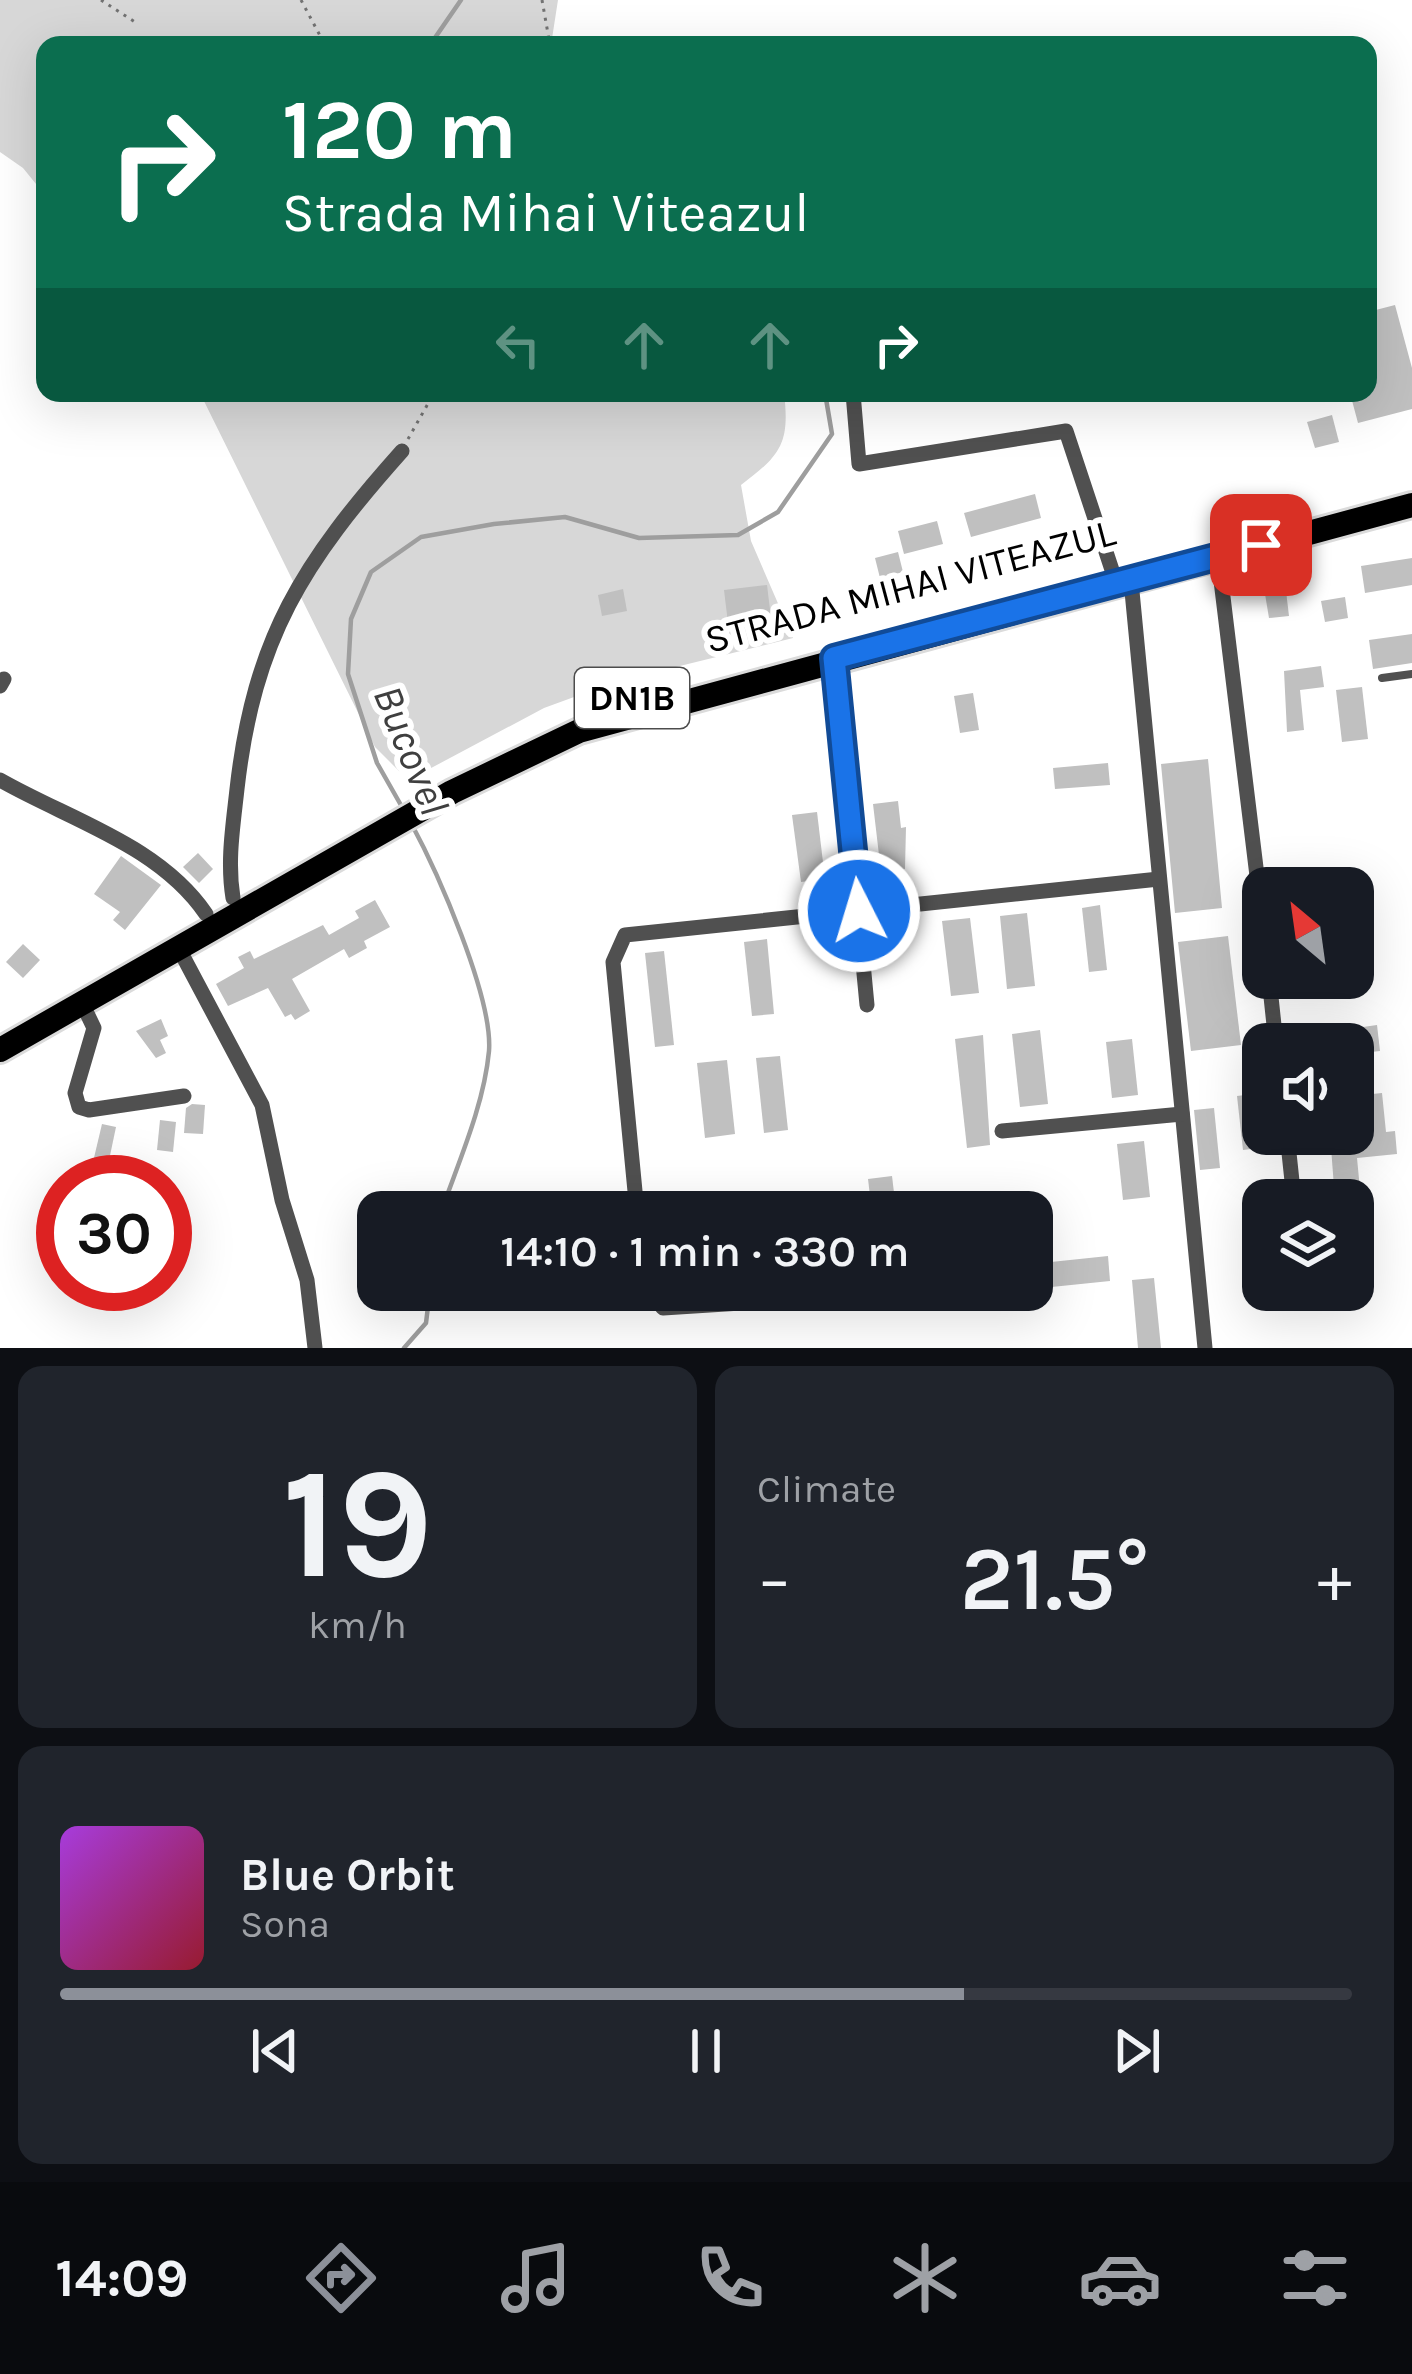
<!DOCTYPE html>
<meta charset="utf-8">
<style>
:root{--surface:#171b24;--page:#20242c;--text:#f1f3f6;--muted:#9ea1a6;--line:#363941;--accent:#8c9099}
body{margin:0;font-family:Karla,sans-serif;background:var(--page);color:var(--text);height:100vh;display:flex;flex-direction:column;font-size:45px;white-space:nowrap}
*{box-sizing:border-box;margin:0}
p{font-size:39px;color:var(--muted)}
.icon{flex:none;width:66px;height:66px;fill:none;stroke:currentColor;stroke-width:2;stroke-linecap:round;stroke-linejoin:round}
.map{position:relative;height:1348px;overflow:hidden}
.sheet{display:flex;flex-direction:column;gap:18px;padding:18px;background:#0d0f14;flex:1}
.sheet>*{flex:none}
.banner{position:absolute;left:36px;top:36px;width:1341px;height:366px;border-radius:24px;box-shadow:0 12px 48px #0002;background:#0b6e4f;color:#fff;overflow:hidden}
.needle{width:78px;rotate:331deg}
.fabs{position:absolute;left:1242px;top:867px;display:grid;gap:24px}
.fabs a{display:grid;place-items:center;width:132px;height:132px;border-radius:24px;background:var(--surface);box-shadow:0 12px 48px #0002;font-size:60px}
.speed{position:absolute;left:36px;top:1155px;display:flex;gap:24px;font-size:60px;font-weight:700;text-align:center}
.speed>*{display:grid;place-content:center;width:156px;height:156px;border-radius:50%;background:var(--surface);box-shadow:0 12px 48px #0002;line-height:1}
.speed .limit{border:18px solid #d22;background:#fff;color:#111}
.pin{position:absolute;display:grid;place-items:center;width:102px;height:102px;color:#fff;margin:-51px;border-radius:24px;box-shadow:0 6px 18px #0006}
.me{position:absolute;width:132px;margin:-66px;rotate:355deg;stroke-linejoin:round;filter:drop-shadow(0 0 9px #0008)}
.turn{display:flex;align-items:center;gap:42px;height:252px;padding:0 48px;font-size:54px}
.turn .icon{width:156px;height:156px;stroke-width:2.5}
.turn b{display:block;font-size:84px;line-height:102px}
.lanes{display:flex;align-items:center;height:114px;padding:0 48px;background:#0003;justify-content:center;gap:60px;direction:ltr}
.lanes .off{opacity:.35}
.big{font-size:90px;font-weight:600;line-height:1.1}
.sheet .widget{flex:1;display:flex;flex-direction:column;justify-content:center;gap:18px;min-width:0;padding:0 42px;border-radius:24px;background:var(--page)}
.sheet .dial{align-items:center;gap:0}
.dial b{font-size:156px;line-height:1}
.song{display:flex;align-items:center;gap:36px}
.cover{width:144px;height:144px;border-radius:18px;background:linear-gradient(135deg,hsl(280 70% 55%),hsl(350 70% 35%))}
.played{height:12px;border-radius:6px;background:linear-gradient(90deg,var(--accent) 70%,var(--line) 70%)}
.keys{display:flex;justify-content:space-around;direction:ltr}
.heat{display:flex;justify-content:space-between;align-items:center;font-size:66px;direction:ltr}
.sheet .tiles{flex:1;display:grid;gap:18px;grid-template-columns:1fr 1fr}
.widget:last-child{grid-column:span 2}
.trip{position:absolute;left:357px;top:1191px;width:696px;height:120px;border-radius:24px;background:var(--surface);box-shadow:0 12px 48px #0002;font-weight:600;line-height:120px;text-align:center}
.tabs{display:flex;height:192px;justify-content:space-around;align-items:center;background:#090b0e;color:var(--muted)}
.tabs .icon{width:84px;height:84px}
.tabs .selected{color:var(--accent)}
.tabs b{font-size:54px;color:var(--text)}
.map>svg:first-child{display:block}
</style>
<div class="map">
<svg width="1412" height="1348" viewBox="0 0 1412 1348">
<rect width="100%" height="100%" fill="#fff"/>
<!-- green -->
<g fill="#d7d7d7">
<polygon points="0,0 558,0 551,45 45,45 45,195 23,168 0,152"/>
<path d="M 200,393 L 784,393 C 790,443 781,455 741,485 L 751,541 L 793,638 L 615,682 L 544,708 L 418,775 L 399,771 L 375,747 Z"/>
</g>
<g fill="none" stroke-linecap="round" stroke-linejoin="round">
<!-- stream -->
<g stroke="#9e9e9e" stroke-width="4.5">
<polyline points="430,45 461,0"/>
<polyline points="402,807 377,763 348,674 351,619 371,572 421,537 494,524 565,517 639,538 738,535 778,512 832,434 825,393"/>
<path d="M 411,823 C 437,871 493,997 489,1051 C 484,1105 459,1161 441,1212"/>
<polyline points="404,1348 426,1323 430,1290"/>
</g>
</g>
<!-- building -->
<g fill="#c0c0c0">
<polygon points="1395,305 1412,368 1412,409 1358,423 1350,393 1368,393 1368,312"/>
<polygon points="1332,415 1339,442 1315,448 1307,422"/>
<polygon points="1035,494 1041,518 971,537 964,513"/>
<polygon points="937,521 943,544 904,554 898,531"/>
<polygon points="898,552 903,572 880,578 875,558"/>
<polygon points="1412,558 1412,585 1365,593 1361,566"/>
<polygon points="767,585 771,618 728,623 724,590"/>
<polygon points="623,589 627,611 602,616 598,595"/>
<polygon points="1286,591 1289,616 1269,618 1265,594"/>
<polygon points="1345,597 1348,618 1325,622 1321,601"/>
<polygon points="1412,634 1412,663 1373,669 1369,640"/>
<polygon points="1321,666 1324,687 1300,690 1304,730 1287,732 1284,671"/>
<polygon points="1362,687 1368,739 1342,742 1336,690"/>
<polygon points="973,693 979,730 960,733 954,696"/>
<polygon points="1208,759 1222,908 1175,913 1161,764"/>
<polygon points="1108,763 1110,785 1055,789 1053,768"/>
<polygon points="898,801 901,828 906,827 905,869 881,872 873,804"/>
<polygon points="817,812 825,879 801,882 792,815"/>
<polygon points="198,853 213,869 199,883 183,867"/>
<polygon points="121,856 161,885 125,930 113,920 120,912 94,894"/>
<polygon points="375,900 390,927 364,941 367,948 349,958 344,949 292,979 310,1011 295,1020 291,1014 285,1017 268,988 228,1006 216,984 244,968 238,957 250,951 254,959 323,925 329,935 359,918 355,911"/>
<polygon points="1100,905 1107,970 1089,972 1082,908"/>
<polygon points="1027,913 1035,986 1007,989 1000,916"/>
<polygon points="970,918 979,993 951,996 942,921"/>
<polygon points="1228,936 1241,1045 1191,1051 1178,942"/>
<polygon points="767,939 774,1014 752,1016 744,942"/>
<polygon points="23,944 40,960 23,978 6,962"/>
<polygon points="664,951 674,1045 655,1047 645,953"/>
<polygon points="161,1019 168,1036 160,1040 166,1053 156,1058 136,1031"/>
<polygon points="1377,1025 1380,1051 1353,1054 1349,1029"/>
<polygon points="1040,1030 1048,1104 1020,1107 1012,1034"/>
<polygon points="983,1035 990,1145 967,1148 955,1039"/>
<polygon points="1132,1039 1138,1095 1112,1098 1106,1042"/>
<polygon points="780,1056 788,1130 764,1133 756,1058"/>
<polygon points="727,1060 735,1134 705,1138 697,1063"/>
<polygon points="1382,1093 1386,1132 1395,1131 1397,1154 1357,1158 1361,1200 1335,1200 1330,1134 1361,1131 1353,1096"/>
<polygon points="1253,1094 1259,1148 1243,1150 1237,1096"/>
<polygon points="192,1104 205,1105 203,1134 184,1133 186,1108"/>
<polygon points="1214,1108 1220,1168 1200,1170 1194,1110"/>
<polygon points="160,1120 176,1122 173,1152 157,1150"/>
<polygon points="102,1124 116,1127 108,1165 93,1162"/>
<polygon points="1144,1141 1150,1197 1123,1200 1117,1144"/>
<polygon points="892,1176 895,1201 871,1204 868,1179"/>
<polygon points="1108,1256 1110,1281 1032,1289 1032,1264"/>
<polygon points="1154,1278 1161,1348 1138,1348 1132,1280"/>
</g>
<g fill="none" stroke-linecap="round" stroke-linejoin="round">
<defs>
<polyline id="primary" points="0,1050 452,792 579,731 1412,505"/>
</defs>
<!-- primary casing -->
<use href="#primary" stroke="#dbdbdb" stroke-width="30"/>
<!-- path -->
<g stroke="#727272" stroke-width="3" stroke-dasharray="3 6" stroke-linecap="butt">
<polyline points="101,0 138,24"/>
<polyline points="301,0 325,45"/>
<polyline points="542,0 550,45"/>
<polyline points="408,439 434,393"/>
</g>
<!-- service -->
<polyline stroke="#505050" stroke-width="8" points="1382,678 1412,674"/>
<!-- minor -->
<g stroke="#505050" stroke-width="15">
<polyline points="853,393 859,464 1066,431 1112,570"/>
<polyline points="1218,556 1263,925"/>
<polyline points="1131,581 1205,1348"/>
<polyline points="834,658 867,1005"/>
<polyline points="0,686 4,679"/>
<path d="M 0,780 C 70,820 159,845 206,914"/>
<path d="M 233,898 C 227,861 233,826 237,789 C 254,638 303,562 402,451"/>
<polyline points="178,947 262,1105 282,1200 307,1280 315,1348"/>
<polyline points="1269,978 1276,1044"/>
<polyline points="82,1003 94,1028 75,1093 79,1107 89,1110 184,1096"/>
<polyline points="1002,1131 1182,1114"/>
<polyline points="1287,1134 1294,1200"/>
<polyline points="637,1212 613,962 625,935 1159,879"/>
<polyline points="648,1290 663,1308 741,1303 749,1292"/>
</g>
<!-- primary -->
<use href="#primary" stroke="#000" stroke-width="24"/>
</g>
<g fill="none" stroke-linecap="round" stroke-linejoin="round">
<defs>
<polyline id="route" points="859,911 834,658 1261,545"/>
</defs>
<!-- route casing -->
<use href="#route" stroke="#114b97" stroke-width="30"/>
<!-- route -->
<use href="#route" stroke="#1a73e8" stroke-width="21"/>
</g>
<g text-anchor="middle" dominant-baseline="central" stroke-width="12" stroke-linejoin="round" paint-order="stroke">
<!-- shield labels -->
<rect fill="#fff" stroke="#4c4c4c" stroke-width="3" x="575" y="668" width="114" height="60" rx="9"/>
<g font-size="36" font-weight="bold" fill="#000">
<text x="632" y="698">DN1B</text>
</g>
<!-- street labels -->
<g font-size="39" fill="#000" stroke="#fff">
<text transform="translate(910 586) rotate(-15)">STRADA MIHAI VITEAZUL</text>
</g>
<!-- water labels -->
<g font-size="42" font-style="italic" fill="#3f3f3f" stroke="#fff">
<text transform="translate(411 750) rotate(68)">Bucovel</text>
</g>
</g>
</svg>
<div class="fabs">
<a><svg class="needle" viewBox="-14 -14 28 28"><path d="M0-13l5 13h-10z" fill="#e53935"/><path d="M0 13l5-13h-10z" fill="#9ea1a6"/></svg></a>
<a><svg class="icon" aria-label="sound" viewBox="0 0 24 24"><path d="M4 9h4l5-4v14l-5-4H4zM17 9q2 3 0 6"/></svg></a>
<a><svg class="icon" aria-label="layers" viewBox="0 0 24 24"><path d="M12 4l9 5-9 5-9-5zM3 14l9 5 9-5"/></svg></a>
</div>
<div class="speed"><div class="limit">30</div></div>
<div class="pin" style="left:1261px;top:545px;background:#d93025"><svg class="icon" aria-label="arrive" viewBox="0 0 24 24"><path d="M6 21V4h12l-3 4 3 4H6"/></svg></div>
<svg class="me" style="left:859px;top:911px" viewBox="-20 -20 40 40"><circle r="17" fill="#1a73e8" stroke="#fff" stroke-width="3"/><path d="M0-11L8 9 0 5-8 9z" fill="#fff"/></svg>
<div class="trip">14:10 · 1 min · 330 m</div>
<div class="banner">
<div class="turn"><svg class="icon" aria-label="right" viewBox="0 0 24 24"><path d="M7 20v-9h11M14 6l5 5-5 5"/></svg><div><b>120 m</b>Strada Mihai Viteazul</div></div>
<div class="lanes"><svg class="icon off" aria-label="left" viewBox="0 0 24 24"><path d="M17 20v-9H6M10 6l-5 5 5 5"/></svg><svg class="icon off" aria-label="ahead" viewBox="0 0 24 24"><path d="M12 20V5M6 11l6-6 6 6"/></svg><svg class="icon off" aria-label="ahead" viewBox="0 0 24 24"><path d="M12 20V5M6 11l6-6 6 6"/></svg><svg class="icon" aria-label="right" viewBox="0 0 24 24"><path d="M7 20v-9h11M14 6l5 5-5 5"/></svg></div>
</div>
</div>
<section class="sheet">
<div class="tiles">
<div class="widget dial"><b>19</b><p>km/h</p></div>
<div class="widget"><p>Climate</p>
<div class="heat"><a>−</a><b class="big">21.5°</b><a>+</a></div>
</div>
<div class="widget">
<div class="song"><i class="cover"></i><div><b>Blue Orbit</b><p>Sona</p></div></div>
<div class="played"></div>
<div class="keys"><svg class="icon" aria-label="previous" viewBox="0 0 24 24"><path d="M18 5L8 12l10 7zM5 5v14"/></svg><svg class="icon" aria-label="pause" viewBox="0 0 24 24"><path d="M8 5v14M16 5v14"/></svg><svg class="icon" aria-label="next" viewBox="0 0 24 24"><path d="M6 5l10 7-10 7zM19 5v14"/></svg></div>
</div>
</div>
</section>
<nav class="tabs">
<b>14:09</b>
<svg class="icon selected" aria-label="directions" viewBox="0 0 24 24"><path d="M12 3l9 9-9 9-9-9zM9 14v-3h6M13 9l2 2-2 2"/></svg>
<svg class="icon" aria-label="music" viewBox="0 0 24 24"><path d="M9 18V5l10-2v13"/><circle cx="6" cy="18" r="3"/><circle cx="16" cy="16" r="3"/></svg>
<svg class="icon" aria-label="phone" viewBox="0 0 24 24"><path d="M5 4h4l2 5-3 2q2 4 5 5l2-3 5 2v4C11 20 4 13 5 4z"/></svg>
<svg class="icon" aria-label="climate" viewBox="0 0 24 24"><path d="M12 3v18M4 7l16 10M4 17L20 7"/></svg>
<svg class="icon" aria-label="car" viewBox="0 0 24 24"><path d="M5 17H2v-5l4-1 3-4h7l3 4 3 1v5h-3M9 17h6M6 11h13"/><circle cx="7" cy="17" r="2"/><circle cx="17" cy="17" r="2"/></svg>
<svg class="icon" aria-label="filters" viewBox="0 0 24 24"><path d="M4 7h16M4 17h16"/><circle cx="9" cy="7" r="2"/><circle cx="15" cy="17" r="2"/></svg>
</nav>
